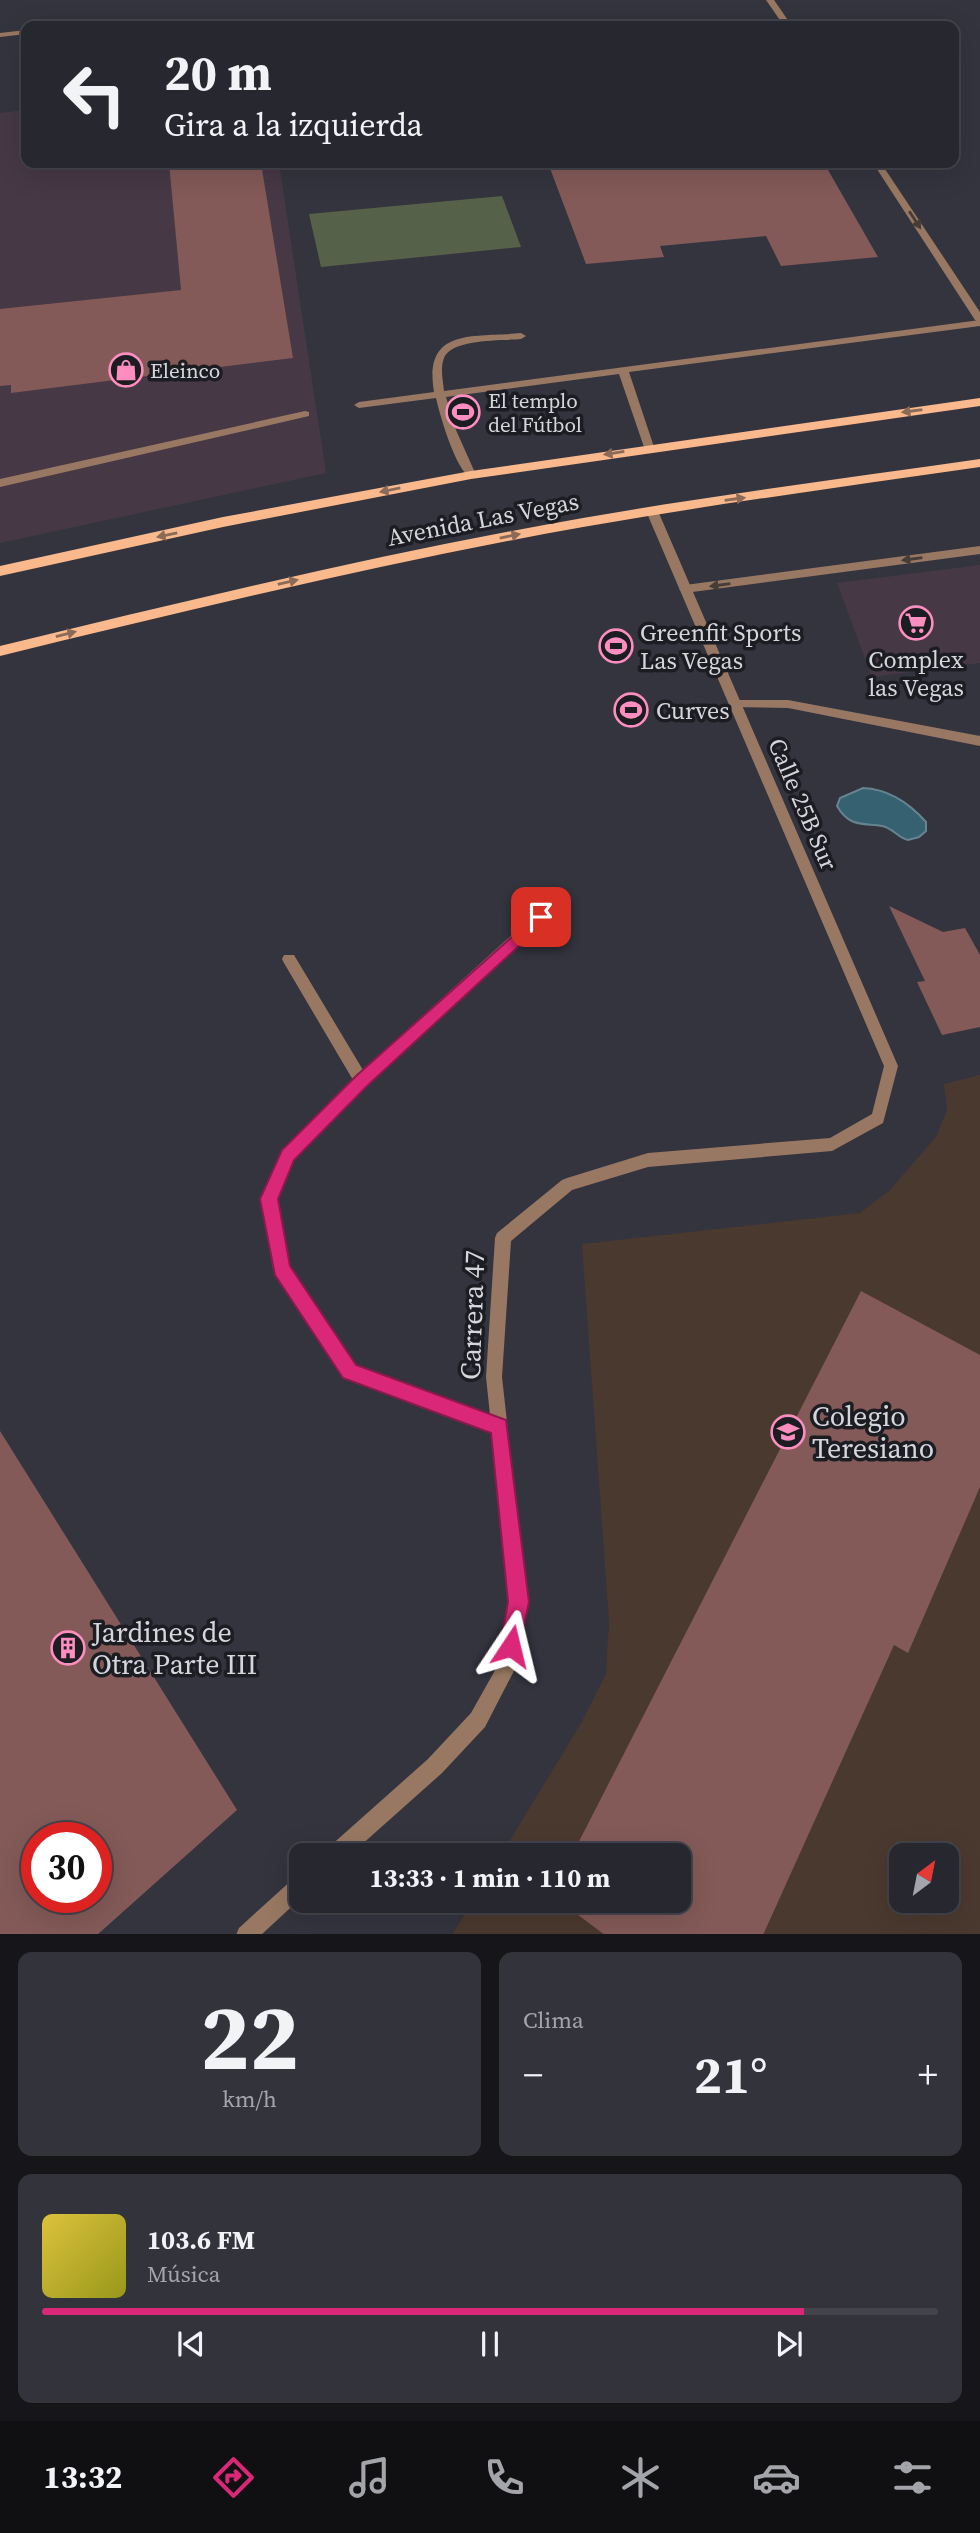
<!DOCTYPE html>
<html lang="es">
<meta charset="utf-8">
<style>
:root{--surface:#27272f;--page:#33333b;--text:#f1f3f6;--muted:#a4a5aa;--line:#43444b;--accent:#db2777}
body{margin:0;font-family:"Source Serif 4",serif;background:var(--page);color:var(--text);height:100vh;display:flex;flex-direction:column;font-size:26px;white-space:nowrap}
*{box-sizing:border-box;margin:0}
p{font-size:23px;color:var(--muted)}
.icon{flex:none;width:38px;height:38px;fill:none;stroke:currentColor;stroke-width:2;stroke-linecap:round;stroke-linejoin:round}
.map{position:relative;height:1934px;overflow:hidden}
.side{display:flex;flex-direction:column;gap:18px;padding:18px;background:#15151a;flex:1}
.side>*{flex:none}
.hud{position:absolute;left:21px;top:21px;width:938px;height:147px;border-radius:14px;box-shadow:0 7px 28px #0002,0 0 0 2px var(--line);background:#27272f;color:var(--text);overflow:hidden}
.needle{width:46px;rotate:32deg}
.fabs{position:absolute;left:889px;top:1843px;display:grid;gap:14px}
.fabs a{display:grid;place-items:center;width:70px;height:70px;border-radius:14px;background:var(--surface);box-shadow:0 7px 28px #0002,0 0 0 2px var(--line);font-size:35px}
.speed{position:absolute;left:21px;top:1822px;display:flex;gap:14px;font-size:35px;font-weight:700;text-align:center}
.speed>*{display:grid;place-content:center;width:91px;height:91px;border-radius:50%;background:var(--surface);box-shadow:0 7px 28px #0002,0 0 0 2px var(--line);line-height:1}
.speed .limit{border:10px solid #d22;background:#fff;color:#111}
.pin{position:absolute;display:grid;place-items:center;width:60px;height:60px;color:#fff;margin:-30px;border-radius:14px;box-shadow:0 4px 10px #0006}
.me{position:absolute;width:77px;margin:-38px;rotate:10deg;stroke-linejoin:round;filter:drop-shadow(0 0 5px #0008)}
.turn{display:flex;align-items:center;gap:24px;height:147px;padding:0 28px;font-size:32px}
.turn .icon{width:91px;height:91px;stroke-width:2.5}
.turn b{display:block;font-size:49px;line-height:60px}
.big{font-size:52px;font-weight:700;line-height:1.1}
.side .widget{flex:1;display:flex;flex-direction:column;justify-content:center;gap:10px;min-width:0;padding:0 24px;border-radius:14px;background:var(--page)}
.side .dial{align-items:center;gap:0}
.dial b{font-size:91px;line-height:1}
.song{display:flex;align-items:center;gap:21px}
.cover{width:84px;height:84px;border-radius:10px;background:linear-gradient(135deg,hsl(50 70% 55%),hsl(60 70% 35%))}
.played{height:7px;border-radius:4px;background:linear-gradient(90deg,var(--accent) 85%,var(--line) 85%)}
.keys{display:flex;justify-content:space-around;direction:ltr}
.heat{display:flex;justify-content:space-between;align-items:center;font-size:38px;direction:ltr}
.side .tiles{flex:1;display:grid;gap:18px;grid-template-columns:1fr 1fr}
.widget:last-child{grid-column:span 2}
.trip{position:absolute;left:289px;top:1843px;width:402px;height:70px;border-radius:14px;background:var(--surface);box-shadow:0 7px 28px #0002,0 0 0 2px var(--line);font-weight:700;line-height:70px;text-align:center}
.menu{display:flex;height:112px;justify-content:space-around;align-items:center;background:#101013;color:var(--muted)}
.menu .icon{width:49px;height:49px}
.menu .active{color:var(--accent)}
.menu b{font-size:32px;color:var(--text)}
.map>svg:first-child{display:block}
</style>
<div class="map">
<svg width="980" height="1935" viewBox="0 0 980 1935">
<rect width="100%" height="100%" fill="#34343f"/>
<!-- commercial -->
<g fill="#463845">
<polygon points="26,110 26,163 279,163 326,473 0,543 0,113"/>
<polygon points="980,565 980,663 872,677 837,583"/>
</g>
<!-- education -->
<path fill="#4a392f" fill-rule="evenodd" d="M 980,1075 L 980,1934 L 452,1935 L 473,1901 L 679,1900 L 679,1855 L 501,1855 L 579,1727 L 606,1674 L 609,1621 L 582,1244 L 860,1213 L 889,1191 L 936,1137 L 947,1110 L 944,1084 ZM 901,1855 L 947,1855 L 947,1900 L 901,1900 Z"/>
<!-- green -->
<polygon fill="#566149" points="502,196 521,247 321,267 309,214"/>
<!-- water -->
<path fill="#366170" stroke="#668490" stroke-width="2" d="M 863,788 C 888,789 910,804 926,822 L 926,831 L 919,837 L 908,840 C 898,838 893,828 882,826 C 862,823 849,827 837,806 L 840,798 Z"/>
<!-- building -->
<g fill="#835a58" fill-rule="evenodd">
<polygon points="169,163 261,163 293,358 11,393 11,385 0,386 0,309 181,290"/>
<polygon points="548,163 824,163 878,257 781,266 766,236 660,246 664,257 586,264"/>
<polygon points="889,906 943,932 965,928 980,955 980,1027 942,1035 917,982 925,981"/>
<polygon points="861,1291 980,1355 980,1487 908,1653 894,1645 763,1935 605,1935 558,1900 679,1900 679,1855 572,1855"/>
<path d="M 0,1431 L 237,1810 L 97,1935 L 0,1935 ZM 37,1838 L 96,1838 L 96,1897 L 37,1897 Z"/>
</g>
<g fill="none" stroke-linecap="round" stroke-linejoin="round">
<!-- service -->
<g fill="#987862" fill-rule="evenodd">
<polygon points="26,30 26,34 0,37 0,33"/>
<path d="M 980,320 L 980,326 L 629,372 L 654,447 L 649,450 L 644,447 L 619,374 L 446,397 L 456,430 L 476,475 L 471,478 C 456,471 440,416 436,398 L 359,408 L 354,405 L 359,402 L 434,392 C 423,326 475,338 521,333 L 526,336 L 521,339 C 503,341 452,338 444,358 C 440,368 443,381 444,391 Z"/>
<polygon points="305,411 309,412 309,416 0,487 0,479"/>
<polygon points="980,546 980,554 685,593 679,589 685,585"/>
<polygon points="735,700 788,700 980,736 980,746 788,708 731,707 729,704 731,701"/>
</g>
<!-- minor -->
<g fill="#987862" fill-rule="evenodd">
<polygon points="766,0 774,0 792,26 784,26"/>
<polygon points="873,163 881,163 980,312 980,323 975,320"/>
<polygon points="652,507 658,511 898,1066 883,1123 832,1151 648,1167 572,1190 511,1241 502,1377 527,1602 516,1667 485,1727 442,1773 350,1855 325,1855 328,1848 428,1759 471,1713 498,1665 509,1602 491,1432 344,1378 273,1269 261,1199 283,1150 353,1080 284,963 282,959 284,955 294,955 363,1070 536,913 546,913 548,917 366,1085 294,1159 277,1199 289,1267 356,1366 490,1415 486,1377 495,1238 497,1233 562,1180 567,1178 648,1153 830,1138 872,1114 884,1066 646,511"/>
<polygon points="301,1875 301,1898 261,1935 236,1935 239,1928 294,1878"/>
</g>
<!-- primary -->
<g fill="#fab98c" fill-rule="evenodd">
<polygon points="980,398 980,406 471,479 223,527 0,576 0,566 223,517 471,471"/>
<path d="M 980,459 L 980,467 C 848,486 715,504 583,527 C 387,562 193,609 0,656 L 0,646 C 193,599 387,552 583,518 C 715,495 848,478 980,459 Z"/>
</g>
</g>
<!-- one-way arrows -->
<defs><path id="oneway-solid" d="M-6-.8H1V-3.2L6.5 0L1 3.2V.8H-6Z" transform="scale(1.75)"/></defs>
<g fill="#473d38">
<use href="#oneway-solid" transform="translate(915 220) rotate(57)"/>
<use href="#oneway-solid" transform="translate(912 559) rotate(172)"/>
<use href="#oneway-solid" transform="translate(720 585) rotate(172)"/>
</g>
<g fill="#8b6b57">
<use href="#oneway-solid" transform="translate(912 411) rotate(172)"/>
<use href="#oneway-solid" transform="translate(614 453) rotate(171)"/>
<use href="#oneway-solid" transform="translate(390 490) rotate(169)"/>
<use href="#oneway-solid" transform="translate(735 499) rotate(-8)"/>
<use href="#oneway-solid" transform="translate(167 535) rotate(168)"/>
<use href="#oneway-solid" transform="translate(510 536) rotate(-11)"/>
<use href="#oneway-solid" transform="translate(288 582) rotate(-13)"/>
<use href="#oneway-solid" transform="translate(66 634) rotate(-14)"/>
</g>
<!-- route -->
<polygon fill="#db2777" stroke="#8e194d" stroke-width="2" points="541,911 548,917 546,921 367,1086 294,1160 278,1199 290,1266 356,1365 506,1420 529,1602 518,1653 511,1656 503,1653 500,1646 508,1602 491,1433 343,1378 275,1275 260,1199 282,1150 356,1076"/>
<!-- icons -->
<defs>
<symbol id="shop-ring" viewBox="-11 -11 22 22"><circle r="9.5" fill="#1c1d22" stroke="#fd8ebf" stroke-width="1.5"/><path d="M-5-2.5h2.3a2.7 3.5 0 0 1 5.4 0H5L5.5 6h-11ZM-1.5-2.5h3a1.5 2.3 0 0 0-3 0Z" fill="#fd8ebf"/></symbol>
<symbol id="stadium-ring" viewBox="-11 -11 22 22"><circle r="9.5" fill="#1c1d22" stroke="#fd8ebf" stroke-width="1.5"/><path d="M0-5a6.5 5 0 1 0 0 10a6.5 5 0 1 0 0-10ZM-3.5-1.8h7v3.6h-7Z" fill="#fd8ebf"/></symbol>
<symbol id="supermarket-ring" viewBox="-11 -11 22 22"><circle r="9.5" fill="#1c1d22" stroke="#fd8ebf" stroke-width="1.5"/><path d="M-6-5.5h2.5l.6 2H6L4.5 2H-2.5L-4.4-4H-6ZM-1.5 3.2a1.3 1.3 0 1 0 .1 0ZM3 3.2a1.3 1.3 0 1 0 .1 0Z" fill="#fd8ebf"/></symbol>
<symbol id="school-ring" viewBox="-11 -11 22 22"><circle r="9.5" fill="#1c1d22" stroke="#fd8ebf" stroke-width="1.5"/><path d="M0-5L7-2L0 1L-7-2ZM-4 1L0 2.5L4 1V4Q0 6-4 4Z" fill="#fd8ebf"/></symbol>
<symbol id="building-ring" viewBox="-11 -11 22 22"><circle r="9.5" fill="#1c1d22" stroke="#fd8ebf" stroke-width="1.5"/><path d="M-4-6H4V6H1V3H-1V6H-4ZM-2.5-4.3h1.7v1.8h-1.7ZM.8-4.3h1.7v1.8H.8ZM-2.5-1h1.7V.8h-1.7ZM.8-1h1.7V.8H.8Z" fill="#fd8ebf"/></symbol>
</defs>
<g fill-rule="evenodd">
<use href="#shop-ring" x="107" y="351" width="38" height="38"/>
<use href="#stadium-ring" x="444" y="393" width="38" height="38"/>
<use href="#supermarket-ring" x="897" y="604" width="38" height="38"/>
<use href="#stadium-ring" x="597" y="627" width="38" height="38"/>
<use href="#stadium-ring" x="612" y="691" width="38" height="38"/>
<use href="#school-ring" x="769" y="1413" width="38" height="38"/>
<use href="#building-ring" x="49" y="1629" width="38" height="38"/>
</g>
<g text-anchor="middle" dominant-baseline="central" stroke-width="7" stroke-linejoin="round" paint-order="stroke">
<!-- far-poi labels -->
<g font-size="21" fill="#d5d5dc" stroke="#1c1d22" text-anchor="start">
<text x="150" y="370">Eleinco</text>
<text x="488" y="400">El templo<tspan x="488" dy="24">del Fútbol</tspan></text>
</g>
<!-- street labels -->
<g font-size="24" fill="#d5d5dc" stroke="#1c1d22">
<text transform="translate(483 519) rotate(-11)">Avenida Las Vegas</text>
<text transform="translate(803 804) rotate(67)">Calle 25B Sur</text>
</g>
<!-- poi labels -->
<g font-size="24" fill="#d5d5dc" stroke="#1c1d22" text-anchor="start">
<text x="640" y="632">Greenfit Sports<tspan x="640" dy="28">Las Vegas</tspan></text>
<text x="916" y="659" text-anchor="middle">Complex<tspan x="916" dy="28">las Vegas</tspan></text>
<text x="656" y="710">Curves</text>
</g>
<!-- near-street labels -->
<g font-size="28" fill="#d5d5dc" stroke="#1c1d22">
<text transform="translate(472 1315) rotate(-88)">Carrera 47</text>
</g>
<!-- near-poi labels -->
<g font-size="28" fill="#d5d5dc" stroke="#1c1d22" text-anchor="start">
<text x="812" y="1416">Colegio<tspan x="812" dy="32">Teresiano</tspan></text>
<text x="92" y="1632">Jardines de<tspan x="92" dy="32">Otra Parte III</tspan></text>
</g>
</g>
</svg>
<div class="fabs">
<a><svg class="needle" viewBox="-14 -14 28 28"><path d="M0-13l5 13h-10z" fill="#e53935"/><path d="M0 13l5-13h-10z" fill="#a4a5aa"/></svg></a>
</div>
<div class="speed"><div class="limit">30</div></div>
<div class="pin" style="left:541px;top:917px;background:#d93025"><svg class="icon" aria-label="arrive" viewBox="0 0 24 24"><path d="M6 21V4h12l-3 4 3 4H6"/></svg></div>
<svg class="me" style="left:511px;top:1646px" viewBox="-20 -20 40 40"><path d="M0-17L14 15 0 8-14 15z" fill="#db2777" stroke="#fff" stroke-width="4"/></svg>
<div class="trip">13:33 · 1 min · 110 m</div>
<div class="hud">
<div class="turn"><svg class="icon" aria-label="left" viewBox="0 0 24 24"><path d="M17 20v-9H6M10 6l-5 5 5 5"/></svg><div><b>20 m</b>Gira a la izquierda</div></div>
</div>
</div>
<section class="side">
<div class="tiles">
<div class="widget dial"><b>22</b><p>km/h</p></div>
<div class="widget"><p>Clima</p>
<div class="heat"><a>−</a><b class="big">21°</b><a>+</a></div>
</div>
<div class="widget">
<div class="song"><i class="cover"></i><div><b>103.6 FM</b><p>Música</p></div></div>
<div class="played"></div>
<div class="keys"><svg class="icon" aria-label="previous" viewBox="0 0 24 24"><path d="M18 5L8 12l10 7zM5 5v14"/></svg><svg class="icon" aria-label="pause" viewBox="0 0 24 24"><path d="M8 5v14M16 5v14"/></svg><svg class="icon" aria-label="next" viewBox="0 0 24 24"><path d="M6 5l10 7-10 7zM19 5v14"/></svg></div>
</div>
</div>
</section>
<nav class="menu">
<b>13:32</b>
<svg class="icon active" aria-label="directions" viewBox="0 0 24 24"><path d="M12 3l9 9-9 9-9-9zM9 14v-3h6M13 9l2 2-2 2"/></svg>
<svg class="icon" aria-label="music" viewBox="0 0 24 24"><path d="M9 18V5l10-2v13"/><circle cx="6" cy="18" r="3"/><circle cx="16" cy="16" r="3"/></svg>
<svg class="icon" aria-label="phone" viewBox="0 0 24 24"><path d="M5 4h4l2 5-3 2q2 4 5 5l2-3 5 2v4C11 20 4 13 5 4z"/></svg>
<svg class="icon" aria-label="climate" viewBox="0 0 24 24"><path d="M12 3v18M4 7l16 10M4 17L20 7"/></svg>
<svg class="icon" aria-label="car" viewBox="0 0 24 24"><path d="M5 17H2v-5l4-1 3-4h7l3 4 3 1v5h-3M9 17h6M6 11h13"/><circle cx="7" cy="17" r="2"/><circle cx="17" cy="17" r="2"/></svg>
<svg class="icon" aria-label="filters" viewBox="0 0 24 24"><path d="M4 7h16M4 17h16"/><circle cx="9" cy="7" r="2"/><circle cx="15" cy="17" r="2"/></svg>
</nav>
